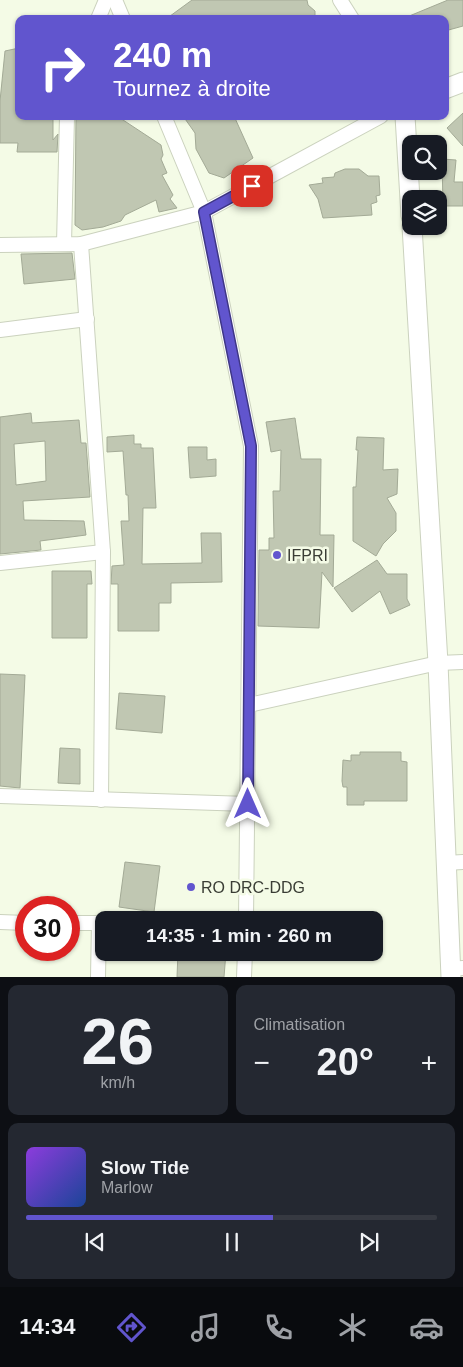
<!DOCTYPE html>
<html lang="fr">
<meta charset="utf-8">
<style>
:root{--surface:#171b24;--page:#242831;--text:#f1f3f6;--muted:#9ea1a6;--line:#363941;--accent:#6155ce}
body{margin:0;font-family:Arial,sans-serif;background:var(--page);color:var(--text);height:100vh;display:flex;flex-direction:column;font-size:19px;white-space:nowrap}
*{box-sizing:border-box;margin:0}
p{font-size:16px;color:var(--muted)}
.icon{flex:none;width:28px;height:28px;fill:none;stroke:currentColor;stroke-width:2;stroke-linecap:round;stroke-linejoin:round}
.map{position:relative;height:977px;overflow:hidden}
.side{display:flex;flex-direction:column;gap:8px;padding:8px;background:#0d0f14;flex:1}
.side>*{flex:none}
.top-card{position:absolute;left:15px;top:15px;width:434px;height:105px;border-radius:10px;box-shadow:0 1px 4px #0004;background:#6155ce;color:#fff;overflow:hidden}
.buttons{position:absolute;left:402px;top:135px;display:grid;gap:10px}
.buttons a{display:grid;place-items:center;width:45px;height:45px;border-radius:10px;background:var(--surface);box-shadow:0 1px 4px #0004;font-size:25px}
.speed{position:absolute;left:15px;top:896px;display:flex;gap:10px;font-size:25px;font-weight:700;text-align:center}
.speed>*{display:grid;place-content:center;width:65px;height:65px;border-radius:50%;background:var(--surface);box-shadow:0 1px 4px #0004;line-height:1}
.speed .limit{border:8px solid #d22;background:#fff;color:#111}
.pin{position:absolute;display:grid;place-items:center;width:42px;height:42px;color:#fff;margin:-21px;border-radius:10px;box-shadow:0 2px 8px #0006}
.me{position:absolute;width:55px;margin:-28px;rotate:0deg;stroke-linejoin:round;filter:drop-shadow(0 0 4px #0008)}
.turn{display:flex;align-items:center;gap:18px;height:105px;padding:0 15px;font-size:22px}
.turn .icon{width:65px;height:65px;stroke-width:2.5}
.turn b{display:block;font-size:35px;line-height:42px}
.big{font-size:38px;font-weight:700;line-height:1.1}
.side .card{flex:1;display:flex;flex-direction:column;justify-content:center;gap:8px;min-width:0;padding:0 18px;border-radius:10px;background:var(--page)}
.side .dial{align-items:center;gap:0}
.dial b{font-size:65px;line-height:1}
.song{display:flex;align-items:center;gap:15px}
.cover{width:60px;height:60px;border-radius:8px;background:linear-gradient(135deg,hsl(270 70% 55%),hsl(220 70% 35%))}
.played{height:5px;border-radius:2px;background:linear-gradient(90deg,var(--accent) 60%,var(--line) 60%)}
.keys{display:flex;justify-content:space-around;direction:ltr}
.heat{display:flex;justify-content:space-between;align-items:center;font-size:28px;direction:ltr}
.side .tiles{flex:1;display:grid;gap:8px;grid-template-columns:1fr 1fr}
.card:last-child{grid-column:span 2}
.trip{position:absolute;left:95px;top:911px;width:288px;height:50px;border-radius:10px;background:var(--surface);box-shadow:0 1px 4px #0004;font-weight:700;line-height:50px;text-align:center}
.tabs{display:flex;height:80px;justify-content:space-around;align-items:center;background:#090b0e;color:var(--muted)}
.tabs .icon{width:35px;height:35px}
.tabs .selected{color:var(--accent)}
.tabs b{font-size:22px;color:var(--text)}
.map>svg:first-child{display:block}
</style>
<div class="map">
<svg width="463" height="977" viewBox="0 0 463 977">
<rect width="100%" height="100%" fill="#f4fbe6"/>
<!-- building -->
<g fill="#c0c7b2" stroke="#a3aa96" fill-rule="evenodd">
<polygon points="192,0 307,0 308,5 315,11 315,19 166,19"/>
<polygon points="448,0 463,0 463,26 445,31 445,19 402,19"/>
<polygon points="19,48 19,116 53,116 53,140 58,134 57,152 17,152 18,143 0,143 0,101 5,51"/>
<polygon points="463,113 463,146 447,128"/>
<polygon points="76,116 117,116 161,145 163,155 161,159 167,173 162,175 173,195 170,199 177,208 159,212 156,200 125,215 121,221 103,227 82,230 75,225"/>
<polygon points="183,116 234,116 253,158 224,178 209,173 196,149 195,133"/>
<polygon points="442,159 456,160 454,182 463,182 463,206 443,206"/>
<polygon points="345,169 359,169 368,176 379,176 380,195 376,196 377,202 371,204 372,215 323,218 318,199 309,185 323,183 322,178 334,177 335,173"/>
<polygon points="72,253 75,279 24,284 21,254"/>
<path d="M 31,413 L 32,423 L 79,420 L 81,443 L 86,443 L 90,497 L 23,501 L 24,520 L 84,521 L 86,535 L 40,541 L 41,550 L 0,554 L 0,417 ZM 45,441 L 46,481 L 16,485 L 14,444 Z"/>
<polygon points="295,418 301,459 321,459 320,535 334,535 333,587 322,572 319,628 258,626 259,550 269,550 269,538 274,538 273,491 280,491 281,450 271,452 266,422"/>
<polygon points="134,435 134,444 141,444 141,448 153,448 156,508 143,508 142,564 202,563 201,533 221,533 222,582 171,583 171,603 159,603 159,631 118,631 118,584 111,584 112,566 124,565 121,521 129,521 128,495 126,495 123,451 107,452 107,437"/>
<polygon points="357,437 384,438 383,470 398,469 397,494 387,498 396,513 396,531 383,544 376,556 353,541 353,487 356,487 358,450 356,450"/>
<polygon points="188,447 207,447 207,460 216,459 216,476 190,478"/>
<polygon points="377,560 387,574 407,574 407,599 410,605 390,614 380,591 352,612 334,588"/>
<polygon points="52,571 91,571 92,584 87,584 87,638 52,638"/>
<polygon points="0,674 25,675 20,788 0,786"/>
<polygon points="119,693 165,696 162,733 116,729"/>
<polygon points="60,748 80,749 80,784 58,783"/>
<polygon points="360,752 401,752 401,761 407,762 407,801 364,801 364,805 347,805 347,787 343,787 342,781 343,760 351,761 351,755 360,755"/>
<polygon points="125,862 160,866 154,912 119,907"/>
<polygon points="178,952 226,952 224,977 177,977"/>
</g>
<g fill="none" stroke-linecap="round" stroke-linejoin="round">
<defs>
<g id="street">
<polyline points="115,0 123,19"/>
<polyline points="340,0 352,19"/>
<polyline points="98,19 106,0"/>
<polyline points="164,116 204,212 251,446 246,920"/>
<polyline points="64,244 67,116"/>
<polyline points="81,244 103,552 101,800"/>
<polyline points="0,245 81,244 204,212 381,116"/>
<polyline points="0,330 87,319"/>
<polyline points="0,563 103,552"/>
<polyline points="249,705 438,663 463,662"/>
<polyline points="0,796 248,804"/>
<polyline points="446,863 463,862"/>
<polyline points="0,922 26,923"/>
<polyline points="69,923 104,923"/>
<polyline points="450,969 463,968"/>
<polyline points="98,977 99,923"/>
<polyline points="244,977 245,952"/>
</g>
<g id="secondary">
<polyline points="445,89 463,82"/>
<polyline points="405,116 411,216"/>
<polyline points="412,226 438,663 451,977"/>
</g>
</defs>
<!-- street casing -->
<use href="#street" stroke="#cbd2be" stroke-width="16"/>
<!-- secondary casing -->
<use href="#secondary" stroke="#cbd2be" stroke-width="21"/>
<!-- street -->
<use href="#street" stroke="#fff" stroke-width="14"/>
<!-- secondary -->
<use href="#secondary" stroke="#fff" stroke-width="19"/>
</g>
<g fill="none" stroke-linecap="round" stroke-linejoin="round">
<defs>
<polyline id="route" points="248,804 251,446 204,212 252,186"/>
</defs>
<!-- route casing -->
<use href="#route" stroke="#3f3786" stroke-width="12"/>
<!-- route -->
<use href="#route" stroke="#6155ce" stroke-width="9"/>
</g>
<!-- markers -->
<g fill="#6155ce" stroke="#f4fbe6" stroke-width="2">
<circle cx="277" cy="555" r="5"/>
<circle cx="191" cy="887" r="5"/>
</g>
<g text-anchor="middle" dominant-baseline="central" stroke-width="5" stroke-linejoin="round" paint-order="stroke">
<!-- poi labels -->
<g font-size="16" fill="#3a3d35" stroke="#f4fbe6" text-anchor="start">
<text x="287" y="555">IFPRI</text>
<text x="201" y="887">RO DRC-DDG</text>
</g>
</g>
</svg>
<div class="buttons">
<a><svg class="icon" aria-label="search" viewBox="0 0 24 24"><circle cx="10" cy="10" r="6"/><path d="M15 15l6 6"/></svg></a>
<a><svg class="icon" aria-label="layers" viewBox="0 0 24 24"><path d="M12 4l9 5-9 5-9-5zM3 14l9 5 9-5"/></svg></a>
</div>
<div class="speed"><div class="limit">30</div></div>
<div class="pin" style="left:252px;top:186px;background:#d93025"><svg class="icon" aria-label="arrive" viewBox="0 0 24 24"><path d="M6 21V4h12l-3 4 3 4H6"/></svg></div>
<svg class="me" style="left:248px;top:804px" viewBox="-20 -20 40 40"><path d="M0-17L14 15 0 8-14 15z" fill="#6155ce" stroke="#fff" stroke-width="4"/></svg>
<div class="trip">14:35 · 1 min · 260 m</div>
<div class="top-card">
<div class="turn"><svg class="icon" aria-label="right" viewBox="0 0 24 24"><path d="M7 20v-9h11M14 6l5 5-5 5"/></svg><div><b>240 m</b>Tournez à droite</div></div>
</div>
</div>
<section class="side">
<div class="tiles">
<div class="card dial"><b>26</b><p>km/h</p></div>
<div class="card"><p>Climatisation</p>
<div class="heat"><a>−</a><b class="big">20°</b><a>+</a></div>
</div>
<div class="card">
<div class="song"><i class="cover"></i><div><b>Slow Tide</b><p>Marlow</p></div></div>
<div class="played"></div>
<div class="keys"><svg class="icon" aria-label="previous" viewBox="0 0 24 24"><path d="M18 5L8 12l10 7zM5 5v14"/></svg><svg class="icon" aria-label="pause" viewBox="0 0 24 24"><path d="M8 5v14M16 5v14"/></svg><svg class="icon" aria-label="next" viewBox="0 0 24 24"><path d="M6 5l10 7-10 7zM19 5v14"/></svg></div>
</div>
</div>
</section>
<nav class="tabs">
<b>14:34</b>
<svg class="icon selected" aria-label="directions" viewBox="0 0 24 24"><path d="M12 3l9 9-9 9-9-9zM9 14v-3h6M13 9l2 2-2 2"/></svg>
<svg class="icon" aria-label="music" viewBox="0 0 24 24"><path d="M9 18V5l10-2v13"/><circle cx="6" cy="18" r="3"/><circle cx="16" cy="16" r="3"/></svg>
<svg class="icon" aria-label="phone" viewBox="0 0 24 24"><path d="M5 4h4l2 5-3 2q2 4 5 5l2-3 5 2v4C11 20 4 13 5 4z"/></svg>
<svg class="icon" aria-label="climate" viewBox="0 0 24 24"><path d="M12 3v18M4 7l16 10M4 17L20 7"/></svg>
<svg class="icon" aria-label="car" viewBox="0 0 24 24"><path d="M5 17H2v-5l4-1 3-4h7l3 4 3 1v5h-3M9 17h6M6 11h13"/><circle cx="7" cy="17" r="2"/><circle cx="17" cy="17" r="2"/></svg>
</nav>
